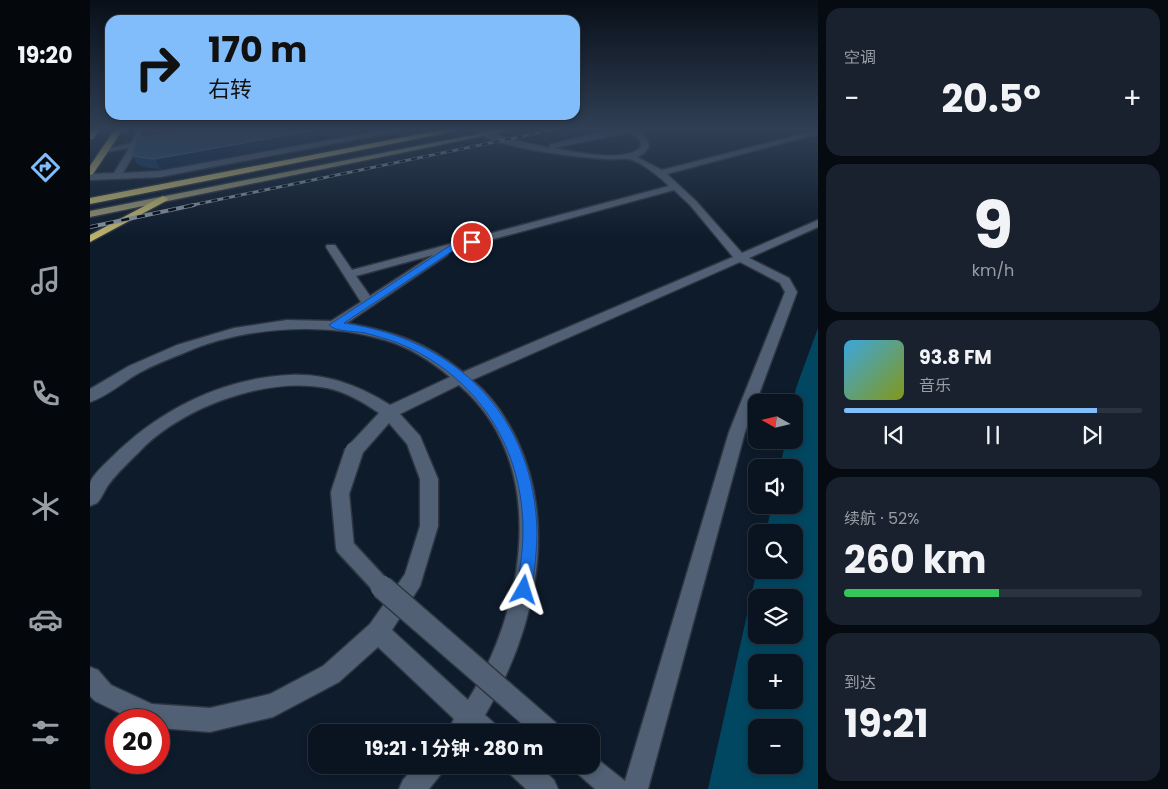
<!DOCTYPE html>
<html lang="zh">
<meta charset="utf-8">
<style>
:root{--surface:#0a1420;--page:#18212d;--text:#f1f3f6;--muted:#999ea5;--line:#2a333e;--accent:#80bdfa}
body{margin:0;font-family:Poppins,"Noto Sans SC",sans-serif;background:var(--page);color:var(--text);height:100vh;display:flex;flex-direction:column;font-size:19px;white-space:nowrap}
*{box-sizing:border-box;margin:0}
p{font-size:16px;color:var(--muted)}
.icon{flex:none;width:28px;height:28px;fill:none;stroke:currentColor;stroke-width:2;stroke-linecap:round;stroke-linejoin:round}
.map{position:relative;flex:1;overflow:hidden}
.details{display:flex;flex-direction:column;gap:8px;padding:8px;background:#060b12;width:350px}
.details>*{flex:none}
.guide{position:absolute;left:15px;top:15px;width:475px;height:105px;border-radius:15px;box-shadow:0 2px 8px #0003,0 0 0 1px var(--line);background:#80bdfa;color:#111;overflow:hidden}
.needle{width:32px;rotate:278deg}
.controls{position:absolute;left:658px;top:394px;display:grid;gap:10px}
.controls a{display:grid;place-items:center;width:55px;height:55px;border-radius:10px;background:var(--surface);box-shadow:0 2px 8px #0003,0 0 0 1px var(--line);font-size:25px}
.speed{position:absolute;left:15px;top:709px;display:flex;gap:10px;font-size:25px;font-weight:700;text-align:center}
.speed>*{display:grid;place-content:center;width:65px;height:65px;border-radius:50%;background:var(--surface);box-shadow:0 2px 8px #0003,0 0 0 1px var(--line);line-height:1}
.speed .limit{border:8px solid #d22;background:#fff;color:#111}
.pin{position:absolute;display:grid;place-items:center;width:42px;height:42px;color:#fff;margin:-21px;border:2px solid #fff;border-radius:50%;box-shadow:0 1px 5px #0007}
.me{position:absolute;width:55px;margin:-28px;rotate:6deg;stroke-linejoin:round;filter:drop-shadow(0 0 4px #0008)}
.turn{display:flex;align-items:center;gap:18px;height:105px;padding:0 20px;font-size:22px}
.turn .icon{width:65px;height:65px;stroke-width:2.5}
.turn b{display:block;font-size:35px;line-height:42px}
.big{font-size:38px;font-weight:700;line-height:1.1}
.details .tile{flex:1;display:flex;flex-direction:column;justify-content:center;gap:8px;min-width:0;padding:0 18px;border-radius:15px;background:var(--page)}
.details .dial{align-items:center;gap:0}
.dial b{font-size:65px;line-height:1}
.song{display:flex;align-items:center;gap:15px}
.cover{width:60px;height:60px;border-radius:8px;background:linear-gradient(135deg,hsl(200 70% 55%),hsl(70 70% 35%))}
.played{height:5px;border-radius:2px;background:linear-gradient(90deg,var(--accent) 85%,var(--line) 85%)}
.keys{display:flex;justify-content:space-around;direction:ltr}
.heat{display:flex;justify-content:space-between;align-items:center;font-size:28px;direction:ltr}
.charge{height:8px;border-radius:4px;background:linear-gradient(90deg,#34c759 52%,var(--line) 0)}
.trip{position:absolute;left:218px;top:724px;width:292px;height:50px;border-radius:15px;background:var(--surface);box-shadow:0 2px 8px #0003,0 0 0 1px var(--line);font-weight:700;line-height:50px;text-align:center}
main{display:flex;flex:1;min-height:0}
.tabs{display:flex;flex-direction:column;width:90px;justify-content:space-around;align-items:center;background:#04080d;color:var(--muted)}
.tabs .icon{width:35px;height:35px}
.tabs .current{color:var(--accent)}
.tabs b{font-size:22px;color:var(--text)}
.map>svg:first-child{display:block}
</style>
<main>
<nav class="tabs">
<b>19:20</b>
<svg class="icon current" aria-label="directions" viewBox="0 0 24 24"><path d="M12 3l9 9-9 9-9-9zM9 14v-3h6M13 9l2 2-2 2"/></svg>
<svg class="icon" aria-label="music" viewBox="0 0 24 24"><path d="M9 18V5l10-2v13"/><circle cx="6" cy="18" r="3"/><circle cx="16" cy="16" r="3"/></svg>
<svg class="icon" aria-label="phone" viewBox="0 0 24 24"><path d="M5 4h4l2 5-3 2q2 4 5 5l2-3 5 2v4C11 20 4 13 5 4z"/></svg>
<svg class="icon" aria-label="climate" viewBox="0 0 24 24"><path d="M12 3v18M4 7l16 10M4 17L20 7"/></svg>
<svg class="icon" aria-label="car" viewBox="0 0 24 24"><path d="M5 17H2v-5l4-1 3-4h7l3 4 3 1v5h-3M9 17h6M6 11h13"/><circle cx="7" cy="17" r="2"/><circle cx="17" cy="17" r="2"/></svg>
<svg class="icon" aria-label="filters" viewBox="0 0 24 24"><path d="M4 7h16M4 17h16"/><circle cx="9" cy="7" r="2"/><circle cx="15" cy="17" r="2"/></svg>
</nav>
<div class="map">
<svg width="728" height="789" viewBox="0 0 728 789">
<rect width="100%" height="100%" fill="#0e1b2b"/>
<!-- water -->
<path fill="#024761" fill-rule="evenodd" d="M 728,328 L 728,789 L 618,789 L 667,570 L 704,570 L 704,532 L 676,532 L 682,505 L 704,505 L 704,468 L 690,467 L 696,440 L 704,440 L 703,402 L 706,388 ZM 666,598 L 704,598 L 704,635 L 666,635 ZM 666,662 L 704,662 L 704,700 L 666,700 ZM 666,728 L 704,728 L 704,765 L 666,765 Z"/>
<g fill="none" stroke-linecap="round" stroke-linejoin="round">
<defs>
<g id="minor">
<polygon points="25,129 40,129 36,131 25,132"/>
<polygon points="48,129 56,129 50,141 64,139 68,141 48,147 33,173 70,171 300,129 314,129 310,131 70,177 0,180 0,174 24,173 39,148 16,152 12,150 41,143"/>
<path d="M 381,129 L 390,129 L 416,138 L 460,148 L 460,144 L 463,144 C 478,140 534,125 546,129 C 554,132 558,139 559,147 L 553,154 L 547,157 L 572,170 L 728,130 L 728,134 L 577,174 L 606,201 L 652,253 L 728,220 L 728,227 L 659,258 L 699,278 L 707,292 L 655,432 L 558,789 L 505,789 L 488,774 L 484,765 L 501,765 L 501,754 L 535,781 L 639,432 L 695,292 L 690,283 L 650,262 L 382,380 C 402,396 416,417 427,440 C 469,529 443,635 395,715 L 404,723 L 407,732 L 357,732 L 364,719 L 288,647 L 249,682 L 183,717 L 120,732 L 69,728 L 69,720 L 44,720 L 5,701 L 0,696 L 0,667 L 8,670 L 21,685 L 62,704 L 120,708 L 180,694 L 233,666 L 280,624 L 315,574 L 330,526 L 330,479 L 317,444 L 299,423 L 270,456 L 264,458 L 258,456 L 256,451 L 258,446 L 289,413 C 273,402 256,392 237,388 C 177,376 93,407 51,450 C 40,461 28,472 19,484 C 15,489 12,498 7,503 C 5,504 2,505 0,506 C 0,499 0,489 0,483 C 3,474 15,464 22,457 C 69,410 132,378 200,375 C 236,373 270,386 300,405 L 360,377 C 341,361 319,347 295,340 C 234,321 152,327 94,353 C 79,359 63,365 49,373 C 33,382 18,396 0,402 L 0,389 L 39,366 L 87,345 L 144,328 L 197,320 L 241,321 L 271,302 L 236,247 L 237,245 L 245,245 L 262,270 L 579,186 C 570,177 550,161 538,159 C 531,158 522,160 515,159 C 484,157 403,148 381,129 ZM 540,132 L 550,140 L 551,147 C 535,163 485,152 464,148 ZM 584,190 L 600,205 L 643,257 L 373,372 C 334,341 304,332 257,323 L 356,256 L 358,254 L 356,252 ZM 343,255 L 280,296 L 266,276 ZM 369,385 C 461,463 435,610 378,700 L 302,630 L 330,586 L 348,526 L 348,479 L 330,436 L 310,414 Z"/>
<polygon points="326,765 355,765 351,774 339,789 309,789 313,780"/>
<polygon points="416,765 448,765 464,780 468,789 436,789 420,774"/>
</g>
<polygon id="major" points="413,129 427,129 0,217 0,211"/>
<g id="highway">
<polygon points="2,129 10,129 3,139 0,139 0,132"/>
<polygon points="25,129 33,129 3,174 0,175 0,166"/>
<polygon points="356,129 370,129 366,131 0,204 0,198"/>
<polygon points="73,196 78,199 76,201 0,242 0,235"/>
</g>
</defs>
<!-- minor casing -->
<use href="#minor" stroke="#2e3541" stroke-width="3"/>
<!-- major casing -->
<use href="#major" stroke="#2e3541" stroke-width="3"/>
<!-- highway casing -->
<use href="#highway" stroke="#2e3541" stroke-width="3"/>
<!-- minor -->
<use href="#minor" fill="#516074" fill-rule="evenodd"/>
<!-- major -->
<use href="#major" fill="#92926f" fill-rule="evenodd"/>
<!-- highway -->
<use href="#highway" fill="#beb46c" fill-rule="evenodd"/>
<defs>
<polyline id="rail-far1" points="98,206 467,129"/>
<polyline id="rail" points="0,227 104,205"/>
</defs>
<!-- rail-far1 casing -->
<use href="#rail-far1" stroke="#8994a1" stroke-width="3"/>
<!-- rail casing -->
<use href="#rail" stroke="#8994a1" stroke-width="4"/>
<!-- rail-far1 -->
<use href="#rail-far1" stroke="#03060c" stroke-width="2" stroke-dasharray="6" stroke-linecap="butt"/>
<!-- rail -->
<use href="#rail" stroke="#03060c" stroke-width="2.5" stroke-dasharray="8" stroke-linecap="butt"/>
<defs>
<polyline id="minor-bridge-far1" points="264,451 250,493 255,547 293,588"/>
<polyline id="minor-bridge" points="292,587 459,732"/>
</defs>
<!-- minor-bridge-far1 casing -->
<use href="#minor-bridge-far1" stroke="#2e3541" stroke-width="21" stroke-linecap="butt"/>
<!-- minor-bridge casing -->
<use href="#minor-bridge" stroke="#2e3541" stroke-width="26" stroke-linecap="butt"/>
<!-- minor-bridge-far1 -->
<use href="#minor-bridge-far1" stroke="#516074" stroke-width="18"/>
<!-- minor-bridge -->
<use href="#minor-bridge" stroke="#516074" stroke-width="23"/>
</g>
<!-- wall -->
<polygon fill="#103a64" points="50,129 240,129 226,131 228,140 70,169 53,167 47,164 42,154 53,137"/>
<!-- shaded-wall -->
<g fill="#062547">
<polygon points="56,129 119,129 54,139 50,130"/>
<polygon points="220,129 240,129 226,131 228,140 70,169 65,159"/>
</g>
<!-- building -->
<polygon fill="#274d75" stroke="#45678a" points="104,129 224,129 226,130 65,159 48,157 42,154 46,138"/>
<!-- sky -->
<linearGradient id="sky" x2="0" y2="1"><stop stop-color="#080f18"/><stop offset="0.54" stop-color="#303f55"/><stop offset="1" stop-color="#303f55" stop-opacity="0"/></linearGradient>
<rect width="728" height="239" fill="url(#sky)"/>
<!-- route -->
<path fill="#1a73e8" stroke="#114b97" d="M 382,239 L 387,242 L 385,243 L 367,248 L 254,323 C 366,339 445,416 447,533 C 447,551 444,571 442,590 L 440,595 L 434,597 L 429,595 L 427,590 C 429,571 433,552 433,533 C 434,448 387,375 308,343 C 297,339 286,336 275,333 C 265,331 246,332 239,325 L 361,245 Z"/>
</svg>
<div class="controls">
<a><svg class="needle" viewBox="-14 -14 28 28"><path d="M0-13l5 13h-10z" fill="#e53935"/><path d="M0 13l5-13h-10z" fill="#999ea5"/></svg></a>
<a><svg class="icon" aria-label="sound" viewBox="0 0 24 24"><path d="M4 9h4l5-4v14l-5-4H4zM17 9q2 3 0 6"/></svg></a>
<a><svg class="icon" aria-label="search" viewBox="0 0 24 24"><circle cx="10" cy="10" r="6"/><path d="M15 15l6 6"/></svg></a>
<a><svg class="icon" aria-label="layers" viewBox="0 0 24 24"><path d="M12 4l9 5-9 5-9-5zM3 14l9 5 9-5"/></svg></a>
<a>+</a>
<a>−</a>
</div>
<div class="speed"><div class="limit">20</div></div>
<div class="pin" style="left:382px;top:242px;background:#d93025"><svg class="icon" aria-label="arrive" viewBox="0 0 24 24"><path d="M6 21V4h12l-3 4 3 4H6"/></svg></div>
<svg class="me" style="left:434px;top:590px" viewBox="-20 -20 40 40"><path d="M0-17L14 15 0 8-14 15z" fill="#1a73e8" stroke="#fff" stroke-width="4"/></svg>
<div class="trip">19:21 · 1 分钟 · 280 m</div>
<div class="guide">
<div class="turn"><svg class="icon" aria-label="right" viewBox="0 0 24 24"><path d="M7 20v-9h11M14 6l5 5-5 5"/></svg><div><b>170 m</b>右转</div></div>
</div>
</div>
<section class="details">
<div class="tile"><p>空调</p>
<div class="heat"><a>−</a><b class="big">20.5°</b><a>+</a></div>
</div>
<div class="tile dial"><b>9</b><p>km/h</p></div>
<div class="tile">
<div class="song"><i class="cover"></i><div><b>93.8 FM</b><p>音乐</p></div></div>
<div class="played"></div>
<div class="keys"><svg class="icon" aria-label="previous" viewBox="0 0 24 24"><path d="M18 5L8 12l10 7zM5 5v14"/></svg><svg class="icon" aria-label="pause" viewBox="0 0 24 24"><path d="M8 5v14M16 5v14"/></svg><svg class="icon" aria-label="next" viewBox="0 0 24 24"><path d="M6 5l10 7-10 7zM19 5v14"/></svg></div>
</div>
<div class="tile"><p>续航 · 52%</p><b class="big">260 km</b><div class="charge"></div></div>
<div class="tile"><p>到达</p><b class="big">19:21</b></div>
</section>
</main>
